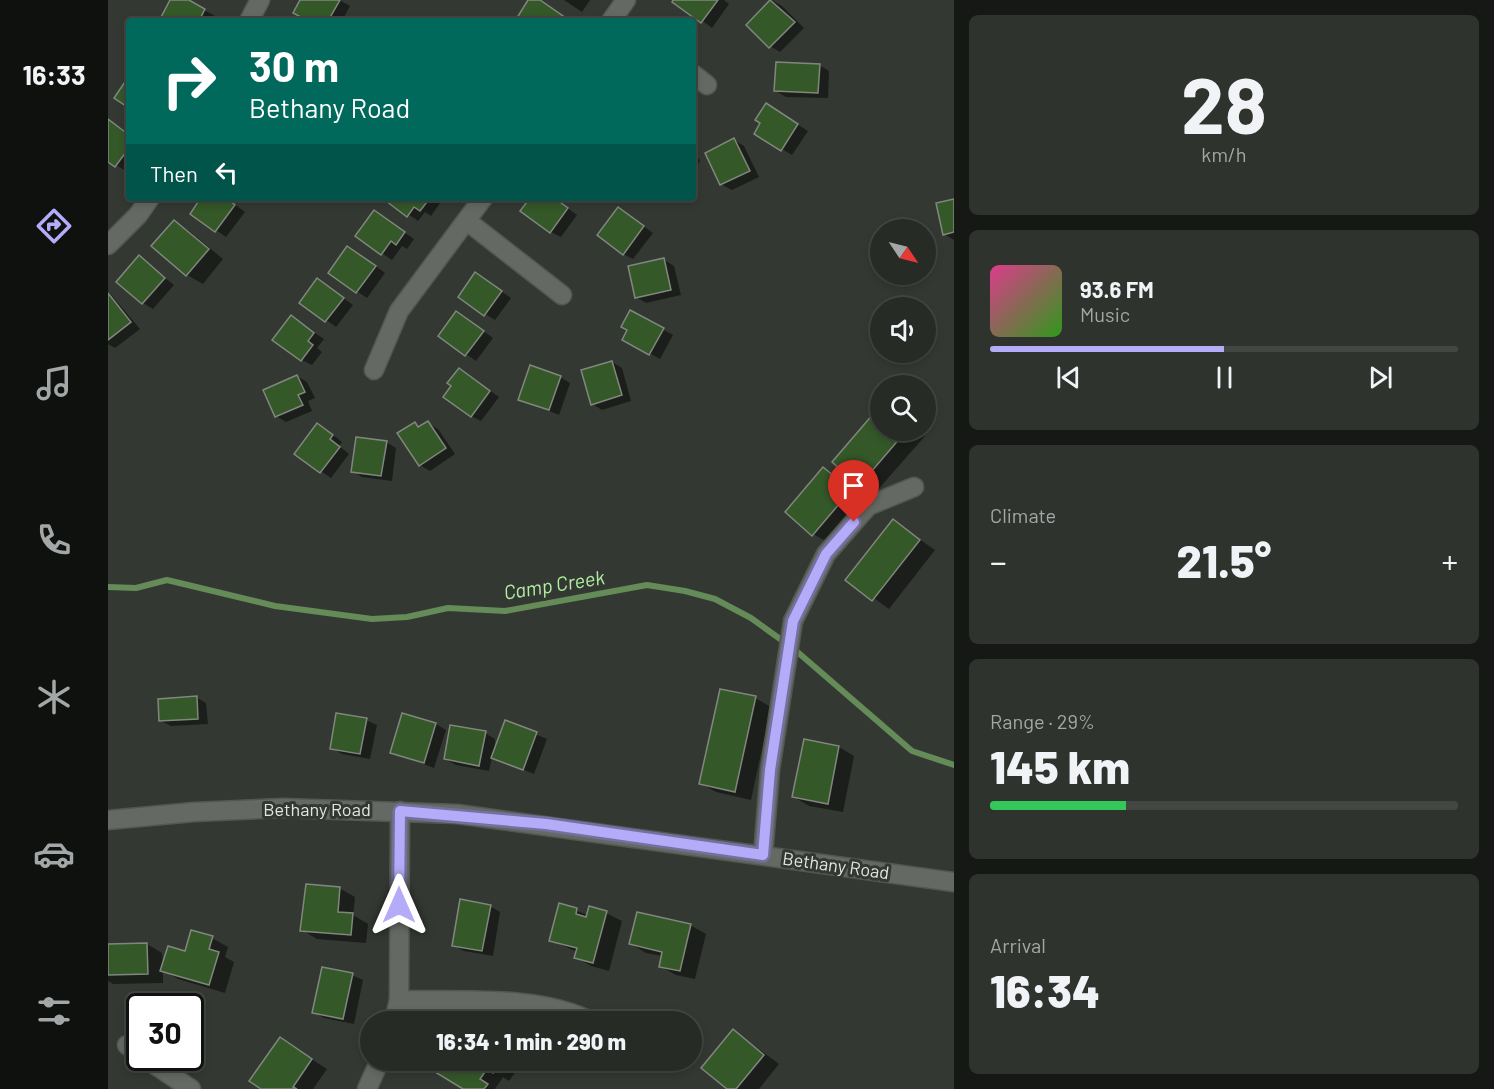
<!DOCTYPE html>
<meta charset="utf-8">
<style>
:root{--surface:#262b26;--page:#2e332e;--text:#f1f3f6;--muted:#a4a7a7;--line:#424743;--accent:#b5acf9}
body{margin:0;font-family:Barlow,sans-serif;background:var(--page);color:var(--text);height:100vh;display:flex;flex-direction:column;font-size:22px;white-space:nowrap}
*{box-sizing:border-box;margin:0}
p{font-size:20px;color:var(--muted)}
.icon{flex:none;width:33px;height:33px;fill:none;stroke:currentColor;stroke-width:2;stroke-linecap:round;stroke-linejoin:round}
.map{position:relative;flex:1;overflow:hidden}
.side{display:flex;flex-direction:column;gap:15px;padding:15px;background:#151815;width:540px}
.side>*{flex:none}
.banner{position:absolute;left:18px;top:18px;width:570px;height:183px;border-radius:6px;box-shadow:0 3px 9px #0003,0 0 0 2px var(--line);background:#00695c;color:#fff;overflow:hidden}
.needle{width:39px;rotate:125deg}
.controls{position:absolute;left:762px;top:219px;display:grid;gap:12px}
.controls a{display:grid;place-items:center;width:66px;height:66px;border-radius:50%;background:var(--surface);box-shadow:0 3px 9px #0003,0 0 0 2px var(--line);font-size:30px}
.speed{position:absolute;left:18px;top:993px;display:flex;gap:12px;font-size:30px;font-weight:700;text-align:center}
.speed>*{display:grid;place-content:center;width:78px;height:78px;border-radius:50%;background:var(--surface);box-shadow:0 3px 9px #0003,0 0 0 2px var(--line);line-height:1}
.speed .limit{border:3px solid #111;border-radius:9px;background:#fff;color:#111}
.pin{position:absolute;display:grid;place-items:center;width:51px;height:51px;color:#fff;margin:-62px -26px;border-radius:50% 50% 50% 0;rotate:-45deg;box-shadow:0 0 6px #0007}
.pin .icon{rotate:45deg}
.me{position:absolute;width:66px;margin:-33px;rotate:0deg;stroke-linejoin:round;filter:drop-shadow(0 0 4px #0008)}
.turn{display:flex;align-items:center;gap:21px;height:126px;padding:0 24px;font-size:27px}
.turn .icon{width:78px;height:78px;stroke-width:2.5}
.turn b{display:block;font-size:42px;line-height:51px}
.then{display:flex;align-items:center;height:57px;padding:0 24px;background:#0003;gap:12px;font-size:22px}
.big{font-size:45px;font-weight:800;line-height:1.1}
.side .tile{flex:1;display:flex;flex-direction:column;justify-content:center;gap:9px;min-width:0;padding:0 21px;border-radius:9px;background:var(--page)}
.side .dial{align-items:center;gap:0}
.dial b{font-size:78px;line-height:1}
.song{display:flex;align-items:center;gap:18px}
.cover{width:72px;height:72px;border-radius:9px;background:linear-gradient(135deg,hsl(330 70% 55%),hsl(110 70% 35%))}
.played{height:6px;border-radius:3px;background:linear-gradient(90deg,var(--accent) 50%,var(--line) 50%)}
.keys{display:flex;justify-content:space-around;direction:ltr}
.heat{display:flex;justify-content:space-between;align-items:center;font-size:33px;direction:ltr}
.charge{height:9px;border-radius:4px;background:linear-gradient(90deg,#34c759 29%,var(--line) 0)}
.trip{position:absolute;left:252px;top:1011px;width:342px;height:60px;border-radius:30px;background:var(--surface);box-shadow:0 3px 9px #0003,0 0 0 2px var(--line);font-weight:800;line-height:60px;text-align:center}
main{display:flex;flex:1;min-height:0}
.tab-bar{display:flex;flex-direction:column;width:108px;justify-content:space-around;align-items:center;background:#0f110f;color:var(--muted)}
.tab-bar .icon{width:42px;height:42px}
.tab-bar .active{color:var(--accent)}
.tab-bar b{font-size:27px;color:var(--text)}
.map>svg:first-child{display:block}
</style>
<main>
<nav class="tab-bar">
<b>16:33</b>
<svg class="icon active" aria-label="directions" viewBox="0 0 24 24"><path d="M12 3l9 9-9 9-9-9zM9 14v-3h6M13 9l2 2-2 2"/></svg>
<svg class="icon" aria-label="music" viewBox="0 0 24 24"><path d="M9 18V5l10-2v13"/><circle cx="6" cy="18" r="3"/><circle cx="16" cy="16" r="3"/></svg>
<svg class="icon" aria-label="phone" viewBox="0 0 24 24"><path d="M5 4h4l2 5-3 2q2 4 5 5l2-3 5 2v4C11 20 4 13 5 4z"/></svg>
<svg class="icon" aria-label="climate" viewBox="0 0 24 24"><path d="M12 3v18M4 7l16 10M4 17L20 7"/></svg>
<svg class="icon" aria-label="car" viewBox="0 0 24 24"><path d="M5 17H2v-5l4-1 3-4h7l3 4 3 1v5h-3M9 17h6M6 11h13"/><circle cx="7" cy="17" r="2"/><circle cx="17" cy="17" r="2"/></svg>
<svg class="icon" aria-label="filters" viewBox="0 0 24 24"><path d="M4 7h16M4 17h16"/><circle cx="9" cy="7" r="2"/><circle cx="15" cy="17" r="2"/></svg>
</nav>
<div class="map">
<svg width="846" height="1089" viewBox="0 0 846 1089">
<rect width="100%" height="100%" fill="#333932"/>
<!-- shadow -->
<g fill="#0007">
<polygon points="64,0 78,0 107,16 104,21 52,21"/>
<polygon points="194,0 231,0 242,6 234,21 202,21"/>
<polygon points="422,0 432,0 461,21 409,21 408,20"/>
<polygon points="456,0 482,0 474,12"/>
<polygon points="567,0 616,0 621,4 604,28"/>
<polygon points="664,0 674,6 696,28 672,52 662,46 640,25"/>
<polygon points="711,65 721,71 720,98 678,97 668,91"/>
<polygon points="668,111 700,131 684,155 648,133"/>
<polygon points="0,120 21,134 21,167 18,171 0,160"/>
<polygon points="626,140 636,146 651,177 624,190 613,184"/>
<polygon points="585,155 592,160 585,175"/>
<polygon points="87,198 118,198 137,212 118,237 84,213 92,202"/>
<polygon points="277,198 325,198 332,203 323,216 317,212 310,221"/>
<polygon points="423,198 446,198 469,215 453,237 443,232"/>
<polygon points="846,201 846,240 836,234"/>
<polygon points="511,209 545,233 525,259 515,254"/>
<polygon points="276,218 306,239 299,249 294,246 284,260 249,236"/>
<polygon points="66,222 81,231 115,259 95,284 79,275"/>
<polygon points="250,253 277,273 259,298 222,273"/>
<polygon points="31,257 66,285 45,309 35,303"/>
<polygon points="556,260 566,266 573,295 538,303 528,297"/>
<polygon points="368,274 403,298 387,320 377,314"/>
<polygon points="210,280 245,305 228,327 193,302"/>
<polygon points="0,291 32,329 7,348 0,344"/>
<polygon points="523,312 565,335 552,359 516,339 521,330"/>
<polygon points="183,317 216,339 209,348 214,352 204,365 194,360"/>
<polygon points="359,319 385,338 368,361 332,336"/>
<polygon points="504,362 514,368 523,401 494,410 484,404"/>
<polygon points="189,376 199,382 207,398 200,401 204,411 178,422 168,416"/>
<polygon points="361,376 391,397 373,421 363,416"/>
<polygon points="452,377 462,383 451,415 412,399"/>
<polygon points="772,408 772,430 810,430 817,436 767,493 751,484 726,462"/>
<polygon points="320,423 330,429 347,454 322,471 312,465 307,424 313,427"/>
<polygon points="220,431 234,442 231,446 241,454 223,478 188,454"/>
<polygon points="278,442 288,448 284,481 254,477 244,471"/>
<polygon points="716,469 731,478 757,500 721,543 705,534"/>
<polygon points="785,521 827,550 781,609 739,579"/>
<polygon points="88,697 98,703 100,724 63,726 53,721"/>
<polygon points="647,698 663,707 643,800 608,792 592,783"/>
<polygon points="258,720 269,725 262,759 234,754 224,748"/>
<polygon points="398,722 439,739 426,774 384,757 381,771 348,765 337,759 377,733 387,739 387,752"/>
<polygon points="328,724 338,730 326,768 284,752"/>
<polygon points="731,747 746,756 735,812 701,806 686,797"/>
<polygon points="231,888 247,897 245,915 260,924 258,943 209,939 194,930"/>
<polygon points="452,905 480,915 498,913 514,921 501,971 483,966 467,957 469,952 443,940"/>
<polygon points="382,906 392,912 385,956 356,951 345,945"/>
<polygon points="582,925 598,934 587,979 568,975 552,966 554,956 538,953 523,944"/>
<polygon points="104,938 120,947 117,957 126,962 117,993 70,979 55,970 55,983 5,984 0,981 0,945 39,944 54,953 55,966"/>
<polygon points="244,975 255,980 246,1024 216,1018 206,1012"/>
<polygon points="626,1031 671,1064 651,1089 621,1089"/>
<polygon points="172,1039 219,1069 205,1089 155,1089"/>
<polygon points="336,1060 348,1063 350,1060 398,1060 410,1068 401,1081 395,1077 387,1089 358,1089"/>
</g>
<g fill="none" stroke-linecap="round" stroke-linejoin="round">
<!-- stream -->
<polyline stroke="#658b59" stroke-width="6" points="0,587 28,588 59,580 167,606 264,619 299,617 340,608 397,611 539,585 577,591 607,599 643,618 686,649 804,751 846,765"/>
</g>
<!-- building -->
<g fill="#345828" stroke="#81877f" stroke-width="1.5">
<polygon points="62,0 81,0 97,9 91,21 51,21"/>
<polygon points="192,0 232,0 220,21 200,21 185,13"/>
<polygon points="420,0 432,0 455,16 451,21 407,21"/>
<polygon points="565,0 610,0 593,23 564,2"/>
<polygon points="662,0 687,22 661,48 638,25"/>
<polygon points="668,62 712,64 710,93 666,91"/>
<polygon points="21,76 21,108 6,98"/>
<polygon points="658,103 690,124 673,151 646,134 652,123 647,120"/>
<polygon points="0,119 21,135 21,148 7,167 0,162"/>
<polygon points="626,138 642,171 612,185 597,153"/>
<polygon points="84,198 118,198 127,205 107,232 82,214 90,202"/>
<polygon points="274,198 322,198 312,211 306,207 299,217"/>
<polygon points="422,198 446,198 460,208 442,233 412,211"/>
<polygon points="846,199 846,232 835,235 828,203"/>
<polygon points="510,207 536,226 515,255 489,235"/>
<polygon points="266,210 297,232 288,245 283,241 273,255 247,236"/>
<polygon points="66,220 101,249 78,276 43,246"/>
<polygon points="239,246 268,266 248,293 220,273"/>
<polygon points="31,255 57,278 34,304 8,282"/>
<polygon points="556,258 563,290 527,298 520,266"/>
<polygon points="367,272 394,291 376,316 350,297"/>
<polygon points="209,278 236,298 217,322 191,303"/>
<polygon points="0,293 23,322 0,340"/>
<polygon points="522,310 556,328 541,355 514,340 519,330 513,327"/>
<polygon points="348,311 376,331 357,356 330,336"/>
<polygon points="183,315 206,333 200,341 205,345 193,361 164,340"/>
<polygon points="504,361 514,395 483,405 473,370"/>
<polygon points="422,365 453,376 441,410 410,400"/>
<polygon points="351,368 382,391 363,417 335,397 343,386 339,383"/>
<polygon points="189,375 197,392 190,395 195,405 167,417 155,390"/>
<polygon points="772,406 772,430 799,430 751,486 724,462"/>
<polygon points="320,421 338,448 311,466 289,433 307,422 310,427"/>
<polygon points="209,423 225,435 222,439 232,447 212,473 186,454"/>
<polygon points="248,437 279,441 273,476 243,472"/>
<polygon points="715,467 743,490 704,536 677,512"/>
<polygon points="785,519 812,540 764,601 737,580"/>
<polygon points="612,689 648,696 627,792 591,784"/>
<polygon points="89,696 90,719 51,721 50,699"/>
<polygon points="228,713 259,718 252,754 222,749"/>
<polygon points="294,713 328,723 316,763 282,753"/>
<polygon points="397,720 429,732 415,770 383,758"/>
<polygon points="342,725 378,731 371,766 336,759"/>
<polygon points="696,739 731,746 720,804 684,797"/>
<polygon points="198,884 232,887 230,912 245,913 243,935 192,931"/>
<polygon points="352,899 383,905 374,951 344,946"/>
<polygon points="451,903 469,908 468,914 478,917 481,906 499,911 485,963 466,958 469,948 441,941"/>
<polygon points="529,912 583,924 572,971 551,967 554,952 521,944"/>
<polygon points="83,930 105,936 101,949 111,952 101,985 52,971 60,946 77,951"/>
<polygon points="39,943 40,974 0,975 0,944"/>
<polygon points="214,967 245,973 235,1019 204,1013"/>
<polygon points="625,1029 656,1055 628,1089 619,1089 593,1068"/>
<polygon points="172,1037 204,1059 185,1087 189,1089 153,1089 141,1081"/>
<polygon points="334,1060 347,1061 393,1060 385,1073 379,1069 372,1079 380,1084 376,1089 355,1089 327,1072"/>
</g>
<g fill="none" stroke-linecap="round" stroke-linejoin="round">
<defs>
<g id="minor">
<polyline points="141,21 152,0"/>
<polyline points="503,21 518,0"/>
<polyline points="585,74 599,85"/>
<polyline points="359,221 454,295"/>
<polyline points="0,245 30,215 42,198"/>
<polyline points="266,370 291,311 375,198"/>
<polyline points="0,820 86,812 175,808 349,814 846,882"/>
<polyline points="655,855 662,770 685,621 718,554 760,506 806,487"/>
<path d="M 291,1000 C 351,1002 432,994 484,1022"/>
<polyline points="286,1022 291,1000 292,811"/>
<polyline points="19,1045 32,1053"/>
<polyline points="37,1058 83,1089"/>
<polyline points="259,1089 272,1060"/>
</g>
</defs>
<!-- minor casing -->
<use href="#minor" stroke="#535752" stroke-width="21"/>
<!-- minor -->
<use href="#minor" stroke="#646a63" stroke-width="18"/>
</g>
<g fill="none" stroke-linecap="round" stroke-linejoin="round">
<defs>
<polyline id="route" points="291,905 292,811 438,824 655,855 662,770 685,621 718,554 746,522"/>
</defs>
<!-- route casing -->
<use href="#route" stroke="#7670a2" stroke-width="15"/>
<!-- route -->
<use href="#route" stroke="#b5acf9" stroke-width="10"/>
</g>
<g text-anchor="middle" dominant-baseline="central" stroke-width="6" stroke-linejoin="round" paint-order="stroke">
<!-- street labels -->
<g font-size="18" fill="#e2e6e1" stroke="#333932">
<text x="209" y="809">Bethany Road</text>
<text transform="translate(728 865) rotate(8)">Bethany Road</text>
</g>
<!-- water labels -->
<g font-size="20" font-style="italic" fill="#b3eda3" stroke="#333932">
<text transform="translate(446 584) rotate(-9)">Camp Creek</text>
</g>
</g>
</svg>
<div class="controls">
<a><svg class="needle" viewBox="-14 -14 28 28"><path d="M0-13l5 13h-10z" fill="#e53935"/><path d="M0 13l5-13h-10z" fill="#a4a7a7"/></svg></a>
<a><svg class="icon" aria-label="sound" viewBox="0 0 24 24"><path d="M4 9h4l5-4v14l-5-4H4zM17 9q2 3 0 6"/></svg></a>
<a><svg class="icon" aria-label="search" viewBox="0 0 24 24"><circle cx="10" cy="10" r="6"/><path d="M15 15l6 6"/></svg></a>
</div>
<div class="speed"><div class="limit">30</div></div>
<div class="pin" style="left:746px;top:522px;background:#d93025"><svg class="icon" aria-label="arrive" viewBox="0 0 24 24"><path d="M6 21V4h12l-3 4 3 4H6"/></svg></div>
<svg class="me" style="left:291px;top:905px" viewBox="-20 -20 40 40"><path d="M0-17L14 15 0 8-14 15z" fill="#b5acf9" stroke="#fff" stroke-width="4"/></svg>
<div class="trip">16:34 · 1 min · 290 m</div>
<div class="banner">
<div class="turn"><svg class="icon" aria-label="right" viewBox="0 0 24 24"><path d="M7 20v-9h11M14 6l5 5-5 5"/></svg><div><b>30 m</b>Bethany Road</div></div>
<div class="then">Then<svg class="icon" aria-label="left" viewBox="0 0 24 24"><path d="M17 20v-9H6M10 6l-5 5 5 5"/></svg></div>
</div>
</div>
<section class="side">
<div class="tile dial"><b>28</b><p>km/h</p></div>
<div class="tile">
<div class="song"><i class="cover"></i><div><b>93.6 FM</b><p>Music</p></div></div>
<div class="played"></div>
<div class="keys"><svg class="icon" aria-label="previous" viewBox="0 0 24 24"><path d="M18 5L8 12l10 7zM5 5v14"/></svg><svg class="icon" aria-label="pause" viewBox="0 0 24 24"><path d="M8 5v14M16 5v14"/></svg><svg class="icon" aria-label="next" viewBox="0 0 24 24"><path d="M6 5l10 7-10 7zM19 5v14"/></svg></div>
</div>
<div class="tile"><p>Climate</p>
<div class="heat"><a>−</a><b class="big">21.5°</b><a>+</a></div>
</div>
<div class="tile"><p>Range · 29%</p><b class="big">145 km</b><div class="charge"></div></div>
<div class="tile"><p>Arrival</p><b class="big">16:34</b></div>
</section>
</main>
